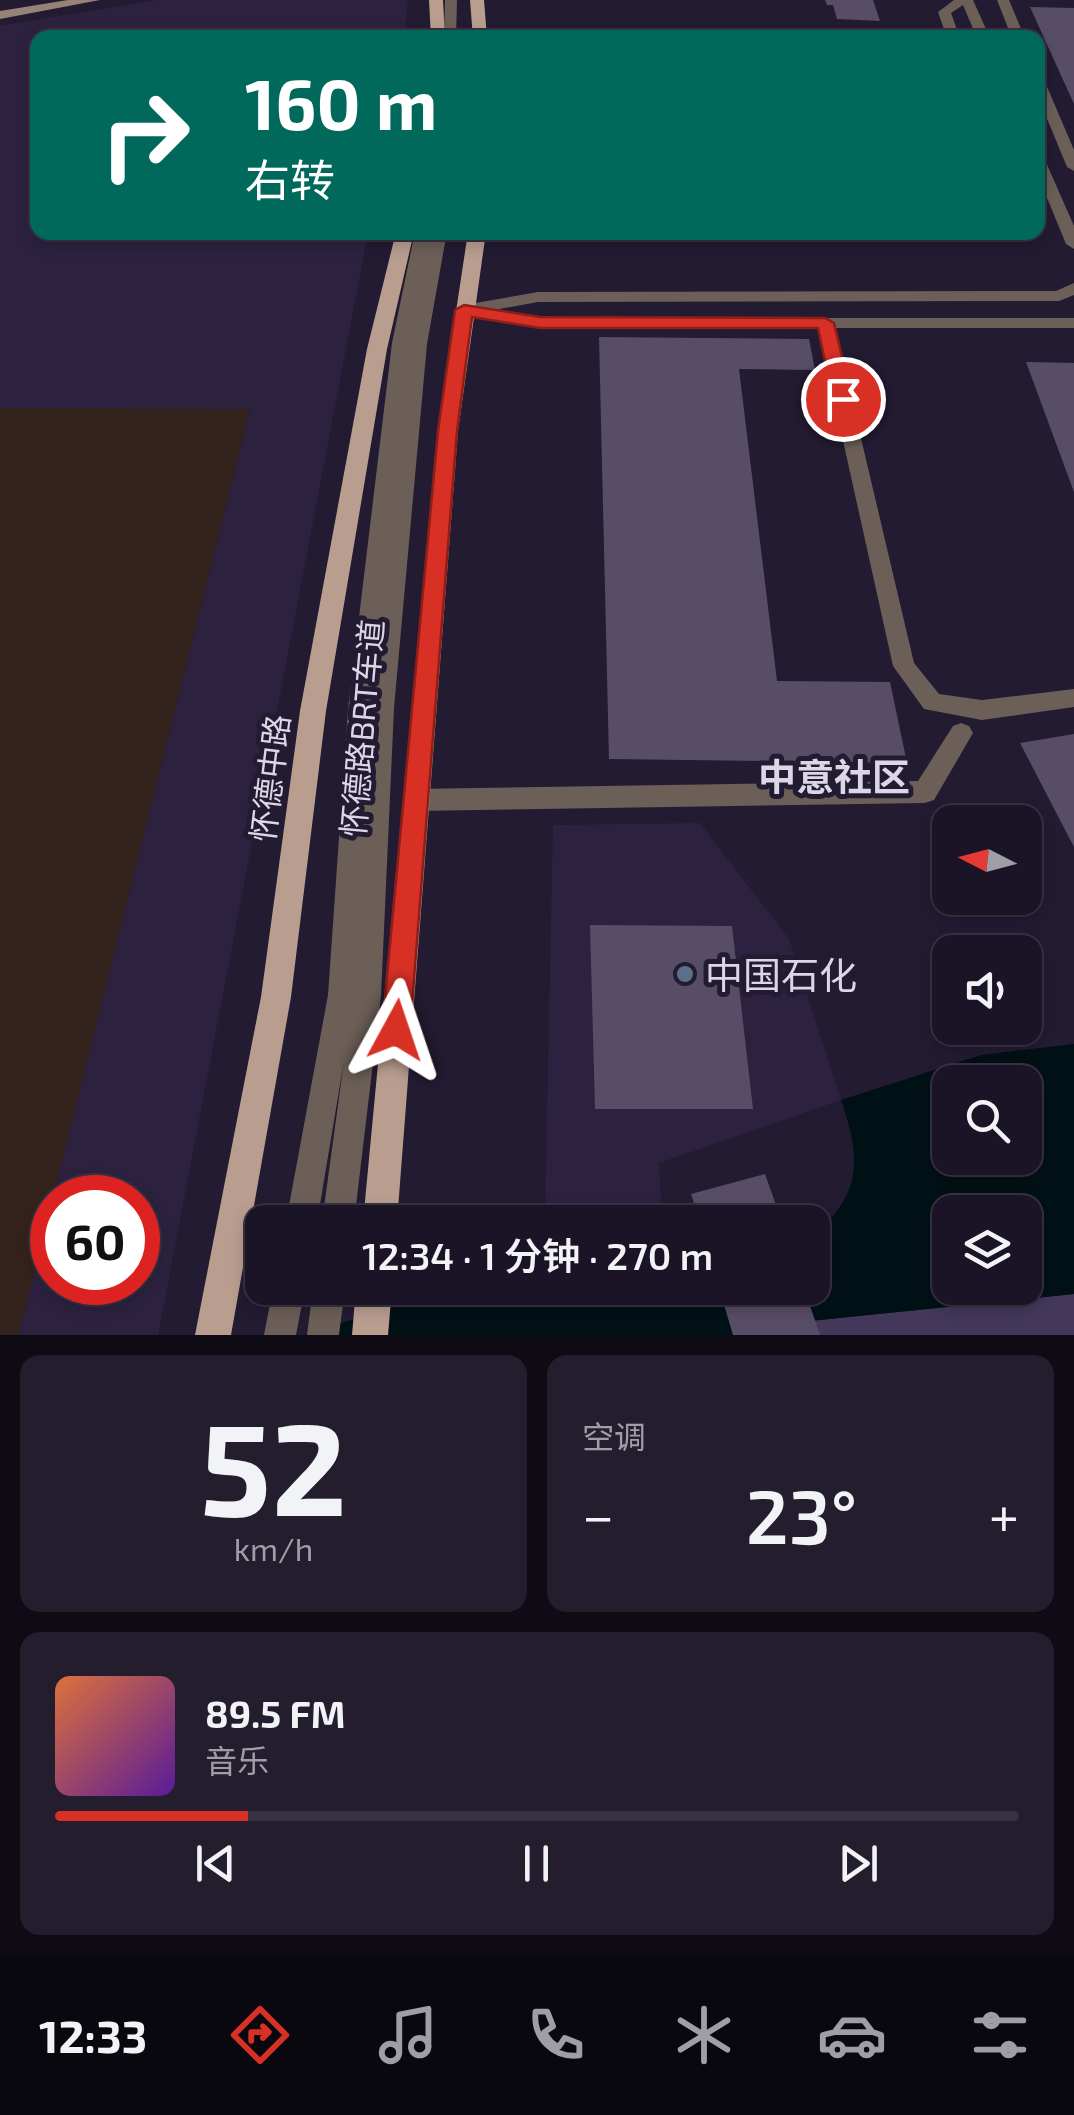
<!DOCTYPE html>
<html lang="zh">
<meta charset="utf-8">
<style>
:root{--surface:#1a1426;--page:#231d2e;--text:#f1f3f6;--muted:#9f9ea7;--line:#383343;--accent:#d93025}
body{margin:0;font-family:"Exo 2","Noto Sans SC",sans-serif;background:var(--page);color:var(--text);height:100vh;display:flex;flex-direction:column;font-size:38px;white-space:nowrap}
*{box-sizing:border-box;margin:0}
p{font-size:32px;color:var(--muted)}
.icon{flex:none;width:55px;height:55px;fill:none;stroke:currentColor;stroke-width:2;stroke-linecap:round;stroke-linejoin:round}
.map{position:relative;height:1335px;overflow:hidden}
.drawer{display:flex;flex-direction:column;gap:20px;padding:20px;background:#0e0b15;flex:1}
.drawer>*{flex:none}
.top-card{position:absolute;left:30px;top:30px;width:1015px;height:210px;border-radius:20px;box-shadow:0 5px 15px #0003,0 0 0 2px var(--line);background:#00695c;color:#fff;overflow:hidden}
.needle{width:65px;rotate:276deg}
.tools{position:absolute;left:932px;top:805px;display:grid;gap:20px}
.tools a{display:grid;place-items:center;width:110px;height:110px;border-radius:20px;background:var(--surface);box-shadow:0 5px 15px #0003,0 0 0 2px var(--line);font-size:50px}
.speed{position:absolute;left:30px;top:1175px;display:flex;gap:20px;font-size:50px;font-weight:700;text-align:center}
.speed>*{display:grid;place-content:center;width:130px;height:130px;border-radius:50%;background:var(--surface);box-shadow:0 5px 15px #0003,0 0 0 2px var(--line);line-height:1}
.speed .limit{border:15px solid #d22;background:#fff;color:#111}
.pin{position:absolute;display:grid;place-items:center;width:85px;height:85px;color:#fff;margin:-42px;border:5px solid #fff;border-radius:50%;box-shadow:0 2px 10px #0007}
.me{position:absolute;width:110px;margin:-55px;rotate:5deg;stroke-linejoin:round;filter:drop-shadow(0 0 8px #0008)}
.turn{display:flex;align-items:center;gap:35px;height:210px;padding:0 50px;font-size:45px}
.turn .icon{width:130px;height:130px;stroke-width:2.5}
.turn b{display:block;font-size:70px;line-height:85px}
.big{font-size:75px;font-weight:600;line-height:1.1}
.drawer .widget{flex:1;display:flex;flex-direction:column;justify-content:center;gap:15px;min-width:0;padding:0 35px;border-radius:20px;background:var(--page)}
.drawer .dial{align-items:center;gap:0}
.dial b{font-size:130px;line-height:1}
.song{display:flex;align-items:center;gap:30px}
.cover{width:120px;height:120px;border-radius:15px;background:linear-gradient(135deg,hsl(20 70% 55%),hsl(270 70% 35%))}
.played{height:10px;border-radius:5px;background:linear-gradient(90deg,var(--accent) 20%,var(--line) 20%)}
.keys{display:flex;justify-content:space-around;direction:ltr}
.heat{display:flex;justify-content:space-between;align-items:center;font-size:55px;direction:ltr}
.drawer .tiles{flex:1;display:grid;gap:20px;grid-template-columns:1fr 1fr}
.widget:last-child{grid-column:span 2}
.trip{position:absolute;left:245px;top:1205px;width:585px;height:100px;border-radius:20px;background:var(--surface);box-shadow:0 5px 15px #0003,0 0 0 2px var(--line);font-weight:600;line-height:100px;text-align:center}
.dock{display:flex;height:160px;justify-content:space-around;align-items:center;background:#0a080f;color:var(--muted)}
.dock .icon{width:70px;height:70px}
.dock .active{color:var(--accent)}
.dock b{font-size:45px;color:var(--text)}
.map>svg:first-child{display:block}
</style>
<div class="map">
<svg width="1074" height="1335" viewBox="0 0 1074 1335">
<rect width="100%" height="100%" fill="#231b32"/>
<!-- built -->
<g fill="#2c2240">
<polygon points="157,0 408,0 404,37 38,38 38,232 368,233 158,1335 19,1335 52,1200 52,1282 138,1282 138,1198 53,1197 250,410 0,408 0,26"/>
<polygon points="700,823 789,939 841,1100 659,1163 662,1222 545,1222 553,825"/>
</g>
<!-- industrial -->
<polygon fill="#34231c" points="0,408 250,409 19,1335 0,1335"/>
<!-- green -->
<polygon fill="#43385a" points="1074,1294 1074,1335 760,1335 800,1322"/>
<!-- water -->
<path fill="#001116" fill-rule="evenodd" d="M 1074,1044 L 1074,1294 L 800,1322 L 760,1335 L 303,1335 L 453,1288 L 537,1288 L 544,1291 L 568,1288 L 812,1288 L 813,1236 C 863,1192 861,1159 841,1100 L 981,1055 ZM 950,1082 L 1025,1082 L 1025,1158 L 950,1158 ZM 950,1212 L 1025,1212 L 1025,1288 L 950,1288 Z"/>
<!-- building -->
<g fill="#574d67">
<polygon points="825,0 873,0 880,21 837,19 833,5 827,5"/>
<polygon points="1030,7 1074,8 1074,104"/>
<polygon points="633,29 678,29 679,38 634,38"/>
<polygon points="672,232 708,232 709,239 673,239"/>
<polygon points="599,337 809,339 815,370 739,369 777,681 890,682 907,763 609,759"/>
<polygon points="1026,362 1074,363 1074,492"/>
<polygon points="1074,734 1074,847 1020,743"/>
<polygon points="590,925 732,926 753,1109 595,1109"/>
<polygon points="765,1174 782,1222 700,1222 691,1194"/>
<polygon points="719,1288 804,1288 820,1335 733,1335"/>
</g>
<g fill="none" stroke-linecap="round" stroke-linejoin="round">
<!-- lane -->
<g fill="#6c5f58" fill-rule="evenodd">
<polygon points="445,0 457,0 456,38 444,38"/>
<polygon points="954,0 973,0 990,38 977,38 963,5 951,13 960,38 947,38 938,12"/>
<polygon points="997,0 1009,0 1025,38 1012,38"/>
<polygon points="1038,78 1045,82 1074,150 1074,171 1067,167 1038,97"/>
<polygon points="1038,156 1045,160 1074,226 1074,249 1066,244 1038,176"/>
<polygon points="415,232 431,232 423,272 430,237 437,232 446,237 427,344 394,708 381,996 354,1222 322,1222 344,1061 317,1222 286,1222 328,995 348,709 392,343"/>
<polygon points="1074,283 1074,295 1059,301 538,302 494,310 540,318 1074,318 1074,328 835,328 914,663 939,694 982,700 1074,689 1074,707 982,720 924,709 893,666 818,328 540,328 482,318 474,313 464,315 456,310 464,305 538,292 1056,291"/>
<polygon points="961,723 969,726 973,733 934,800 925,803 415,811 406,808 403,800 406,792 415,789 918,781 953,726"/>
<polygon points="273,1288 305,1288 296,1335 264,1335"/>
<polygon points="313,1288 345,1288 339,1335 307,1335"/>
</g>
<!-- secondary -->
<polygon fill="#978277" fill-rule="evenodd" points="68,0 100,0 0,19 0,11"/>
<!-- primary -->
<g fill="#b99e90" fill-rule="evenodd">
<polygon points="429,0 443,0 445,38 431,38"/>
<polygon points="470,0 484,0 487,38 473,38"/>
<polygon points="396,232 414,232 387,349 326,711 291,997 231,1335 195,1335 261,997 300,711 367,349"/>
<polygon points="468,232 486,232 458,431 397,1222 363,1222 438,431"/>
<polygon points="356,1288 392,1288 388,1335 352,1335"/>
</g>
</g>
<!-- route -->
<polygon fill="#d93025" stroke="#8d1f18" stroke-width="2.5" points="464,305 540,317 825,318 834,323 852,399 843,405 833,399 818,328 540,328 472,317 457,431 410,1030 406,1041 396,1045 386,1041 382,1030 438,431 455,310"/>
<!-- markers -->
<circle fill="#5c6f8a" stroke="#231b32" stroke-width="4" cx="685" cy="974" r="10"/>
<g text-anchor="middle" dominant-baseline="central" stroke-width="10" stroke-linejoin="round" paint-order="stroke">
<!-- street labels -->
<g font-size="32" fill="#dbd7e6" stroke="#231b32">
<text transform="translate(361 728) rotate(-85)">怀德路BRT车道</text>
<text transform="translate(269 778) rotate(-83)">怀德中路</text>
</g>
<!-- quarter labels -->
<g font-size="38" font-weight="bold" fill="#dbd7e6" stroke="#231b32">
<text x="834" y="776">中意社区</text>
</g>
<!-- near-poi labels -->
<g font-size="38" fill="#dbd7e6" stroke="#231b32" text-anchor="start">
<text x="705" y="974">中国石化</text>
</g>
</g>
</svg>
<div class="tools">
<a><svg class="needle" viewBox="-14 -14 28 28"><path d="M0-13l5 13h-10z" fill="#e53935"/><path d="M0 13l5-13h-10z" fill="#9f9ea7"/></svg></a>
<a><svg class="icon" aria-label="sound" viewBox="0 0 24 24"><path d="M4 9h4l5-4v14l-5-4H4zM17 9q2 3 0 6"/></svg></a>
<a><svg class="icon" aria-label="search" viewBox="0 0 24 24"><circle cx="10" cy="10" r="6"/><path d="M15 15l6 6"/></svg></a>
<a><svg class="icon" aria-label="layers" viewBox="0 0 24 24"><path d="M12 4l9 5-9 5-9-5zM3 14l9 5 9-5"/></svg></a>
</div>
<div class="speed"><div class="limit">60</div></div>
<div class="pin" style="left:843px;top:399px;background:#d93025"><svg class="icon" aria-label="arrive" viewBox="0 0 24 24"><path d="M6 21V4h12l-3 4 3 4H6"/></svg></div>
<svg class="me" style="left:396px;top:1030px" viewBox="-20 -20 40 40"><path d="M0-17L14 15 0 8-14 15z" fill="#d93025" stroke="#fff" stroke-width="4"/></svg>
<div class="trip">12:34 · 1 分钟 · 270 m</div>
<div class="top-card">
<div class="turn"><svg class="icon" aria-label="right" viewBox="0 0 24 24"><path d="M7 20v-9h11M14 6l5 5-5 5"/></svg><div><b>160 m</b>右转</div></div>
</div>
</div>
<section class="drawer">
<div class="tiles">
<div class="widget dial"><b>52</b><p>km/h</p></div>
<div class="widget"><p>空调</p>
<div class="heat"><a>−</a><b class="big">23°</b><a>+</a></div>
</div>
<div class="widget">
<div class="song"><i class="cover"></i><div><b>89.5 FM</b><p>音乐</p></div></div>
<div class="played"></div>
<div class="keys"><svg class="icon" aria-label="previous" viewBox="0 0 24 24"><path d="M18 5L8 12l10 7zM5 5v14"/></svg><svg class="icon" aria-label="pause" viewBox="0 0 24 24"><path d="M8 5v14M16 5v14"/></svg><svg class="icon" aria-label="next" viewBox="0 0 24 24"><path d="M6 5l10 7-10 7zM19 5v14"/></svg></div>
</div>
</div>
</section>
<nav class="dock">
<b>12:33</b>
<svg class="icon active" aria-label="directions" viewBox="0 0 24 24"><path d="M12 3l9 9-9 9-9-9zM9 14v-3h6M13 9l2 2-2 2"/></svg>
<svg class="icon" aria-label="music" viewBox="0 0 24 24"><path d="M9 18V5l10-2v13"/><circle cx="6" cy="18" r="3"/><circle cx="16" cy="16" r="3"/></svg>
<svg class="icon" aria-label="phone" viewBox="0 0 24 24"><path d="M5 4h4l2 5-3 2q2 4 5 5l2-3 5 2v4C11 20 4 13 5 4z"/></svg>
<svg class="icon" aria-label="climate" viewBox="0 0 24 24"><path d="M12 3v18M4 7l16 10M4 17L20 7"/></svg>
<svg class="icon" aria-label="car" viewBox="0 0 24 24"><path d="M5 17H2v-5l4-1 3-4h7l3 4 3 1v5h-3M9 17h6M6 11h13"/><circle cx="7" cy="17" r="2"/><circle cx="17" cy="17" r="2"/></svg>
<svg class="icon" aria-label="filters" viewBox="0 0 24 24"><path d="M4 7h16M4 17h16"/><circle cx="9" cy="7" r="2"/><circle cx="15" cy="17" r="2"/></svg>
</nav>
